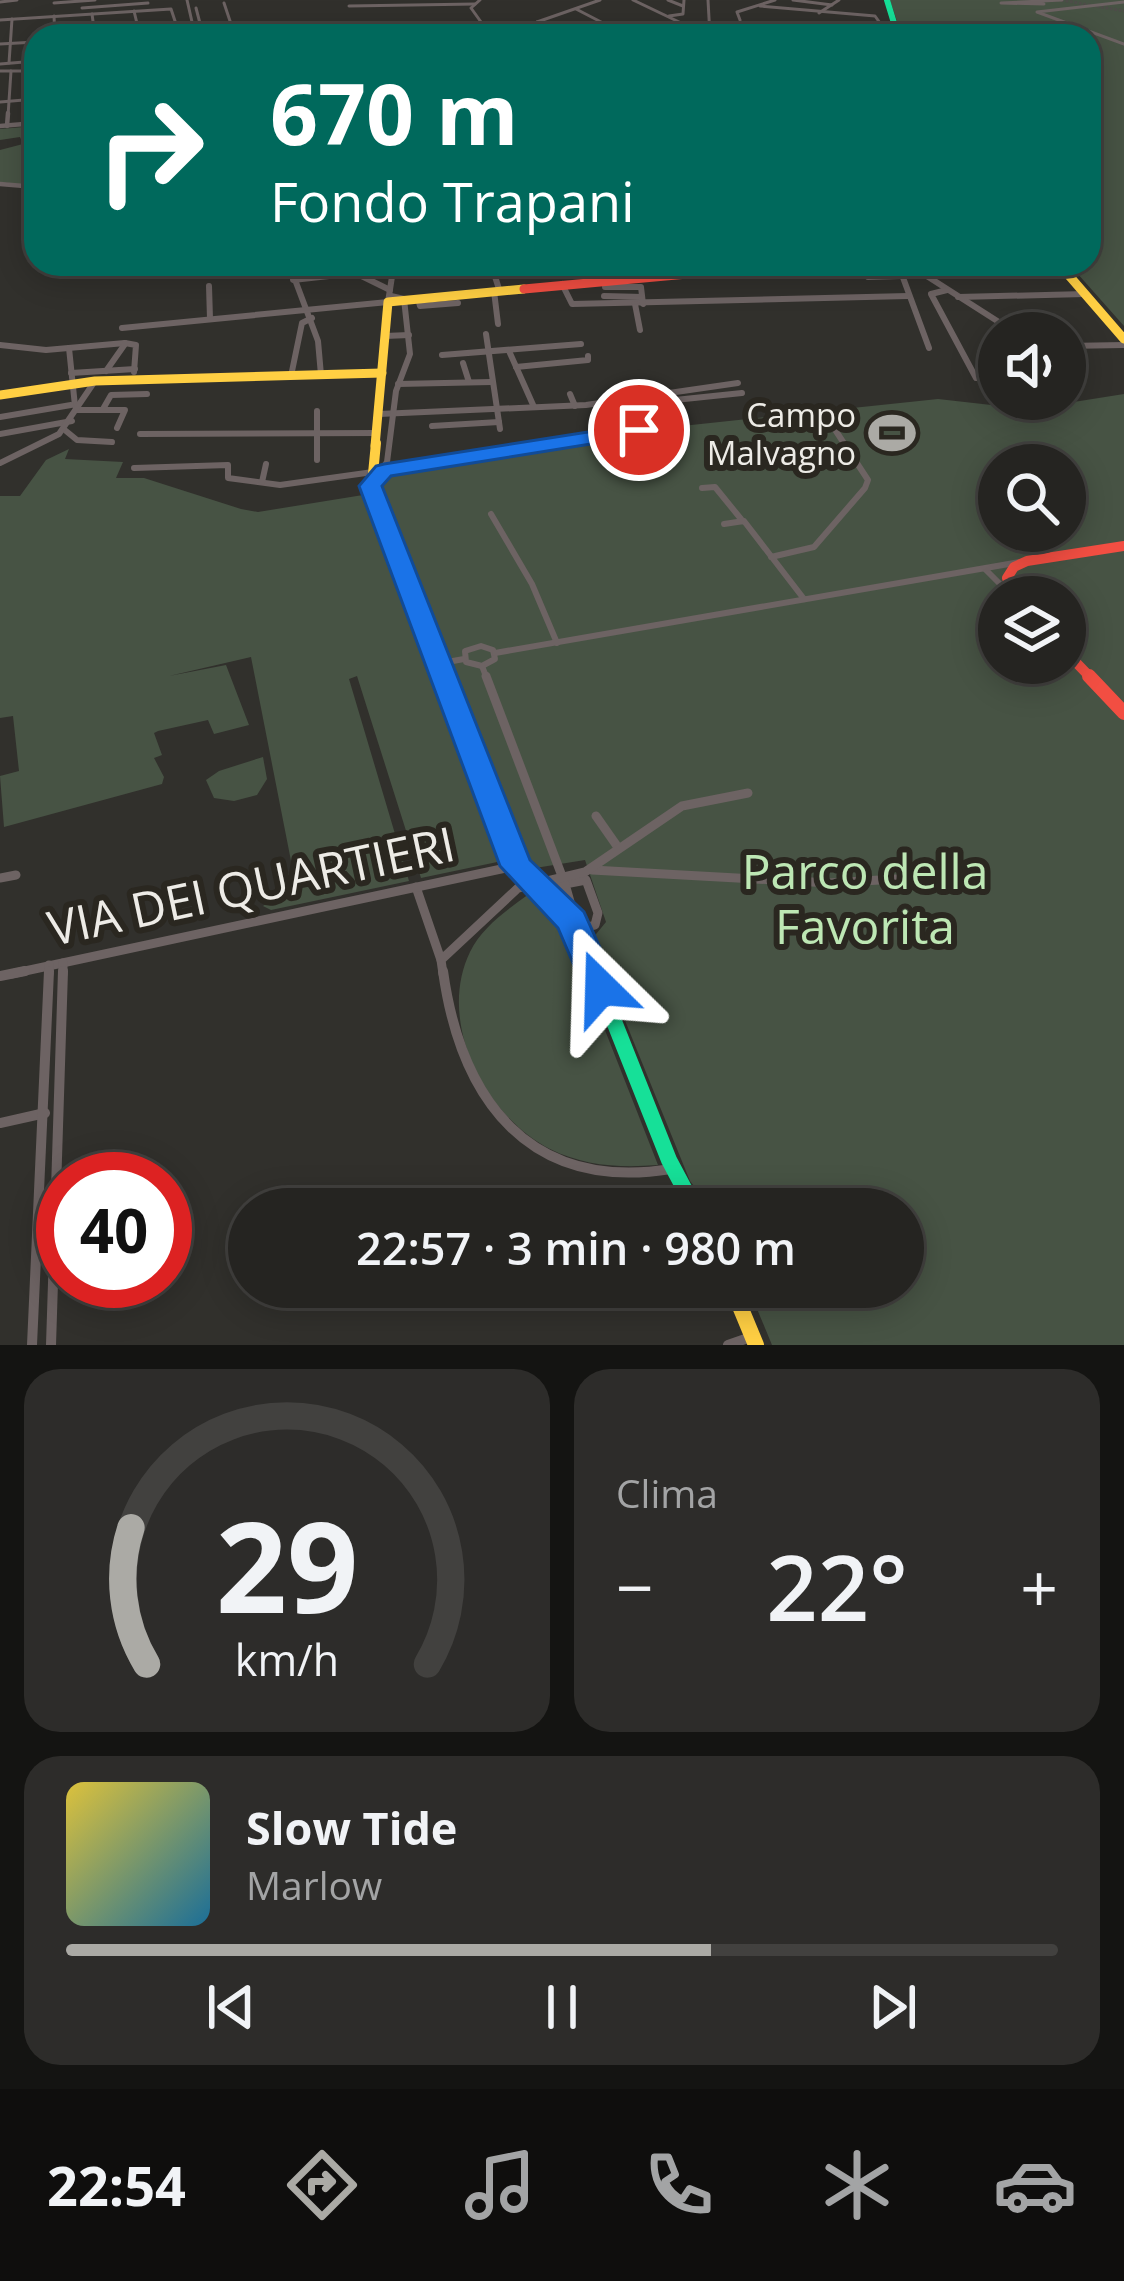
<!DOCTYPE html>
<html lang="it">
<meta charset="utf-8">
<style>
:root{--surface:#252421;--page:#2d2c2a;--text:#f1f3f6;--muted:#a3a4a5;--line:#42413f;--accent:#abaaa5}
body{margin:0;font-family:"Open Sans",sans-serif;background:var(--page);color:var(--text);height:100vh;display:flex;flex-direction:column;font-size:45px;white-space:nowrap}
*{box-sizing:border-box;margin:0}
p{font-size:39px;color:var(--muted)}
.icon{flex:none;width:66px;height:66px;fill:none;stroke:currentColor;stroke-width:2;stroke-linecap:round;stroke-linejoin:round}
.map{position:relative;height:1345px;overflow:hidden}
.panel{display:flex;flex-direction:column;gap:24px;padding:24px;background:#141412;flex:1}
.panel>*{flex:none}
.top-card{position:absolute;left:24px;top:24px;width:1077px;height:252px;border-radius:36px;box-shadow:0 6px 30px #0003,0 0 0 3px var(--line);background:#00695c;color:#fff;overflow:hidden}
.fabs{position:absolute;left:978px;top:312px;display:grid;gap:24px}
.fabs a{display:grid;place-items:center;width:108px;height:108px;border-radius:50%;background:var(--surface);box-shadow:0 6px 30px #0003,0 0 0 3px var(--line);font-size:60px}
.speed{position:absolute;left:36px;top:1152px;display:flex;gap:24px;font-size:60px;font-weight:700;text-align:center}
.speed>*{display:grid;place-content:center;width:156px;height:156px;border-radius:50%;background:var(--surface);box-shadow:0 6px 30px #0003,0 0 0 3px var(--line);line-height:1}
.speed .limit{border:18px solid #d22;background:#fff;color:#111}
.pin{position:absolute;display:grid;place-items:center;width:102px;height:102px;color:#fff;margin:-51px;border:6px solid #fff;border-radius:50%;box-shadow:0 3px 12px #0007}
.me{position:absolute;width:132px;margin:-66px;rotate:338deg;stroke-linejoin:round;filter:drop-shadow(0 0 9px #0008)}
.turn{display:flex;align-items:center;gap:42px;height:252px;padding:0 48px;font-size:54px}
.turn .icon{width:156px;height:156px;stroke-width:2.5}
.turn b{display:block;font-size:84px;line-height:102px}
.big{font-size:90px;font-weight:600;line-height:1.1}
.panel .tile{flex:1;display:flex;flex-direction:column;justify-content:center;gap:18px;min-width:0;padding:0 42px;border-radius:36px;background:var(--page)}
.panel .dial{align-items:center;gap:0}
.dial svg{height:312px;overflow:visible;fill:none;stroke:var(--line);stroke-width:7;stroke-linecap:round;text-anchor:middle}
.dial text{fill:var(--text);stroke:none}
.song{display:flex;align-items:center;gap:36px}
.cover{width:144px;height:144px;border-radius:18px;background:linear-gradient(135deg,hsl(50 70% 55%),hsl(200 70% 35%))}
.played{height:12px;border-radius:6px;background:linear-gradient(90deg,var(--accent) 65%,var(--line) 65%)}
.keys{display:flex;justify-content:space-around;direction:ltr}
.heat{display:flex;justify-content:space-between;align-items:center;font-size:66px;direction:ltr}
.panel .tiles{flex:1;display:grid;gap:24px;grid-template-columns:1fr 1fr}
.tile:last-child{grid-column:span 2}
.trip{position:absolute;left:228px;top:1188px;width:696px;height:120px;border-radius:60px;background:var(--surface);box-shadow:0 6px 30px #0003,0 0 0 3px var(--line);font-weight:600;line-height:120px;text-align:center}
.dock{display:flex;height:192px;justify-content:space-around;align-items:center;background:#0f0e0d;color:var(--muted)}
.dock .icon{width:84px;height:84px}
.dock .on{color:var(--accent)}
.dock b{font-size:54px;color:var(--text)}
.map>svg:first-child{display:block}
</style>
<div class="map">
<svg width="1124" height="1345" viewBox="0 0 1124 1345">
<rect width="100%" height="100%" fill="#31302c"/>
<!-- green -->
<g fill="#475344" fill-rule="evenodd">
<polygon points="890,0 1124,0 1124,326 1069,264 1089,264 1089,36 902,36"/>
<polygon points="36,126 36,186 0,182 0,150 23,144 20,137 0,140 0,129"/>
<path d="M 1124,394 L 1124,1345 L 772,1345 L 748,1287 L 903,1287 L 903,1209 L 712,1209 L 690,1181 L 592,939 L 606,922 L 585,860 L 529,869 L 379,488 L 391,471 L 682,426 L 938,399 L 1055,412 L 1061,404 ZM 999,465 L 1065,465 L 1065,531 L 999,531 ZM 999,597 L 1065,597 L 1065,663 L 999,663 Z"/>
<polygon points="69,449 65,459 123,462 116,478 144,478 241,509 258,512 363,495 502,861 421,878 357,676 349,679 409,881 271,910 263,906 279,894 281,878 293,871 251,657 169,676 226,665 249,725 214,734 208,720 158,731 154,733 162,755 154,758 164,777 162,784 4,827 0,776 19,771 13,716 0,718 0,496 20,496 46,460"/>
<polygon points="263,757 267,779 257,795 234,801 214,798 206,780 219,771"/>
<path d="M 529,894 L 566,931 L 658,1165 C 620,1168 584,1166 550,1149 C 485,1116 436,1022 470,952 C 482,927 507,910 529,894 Z"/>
</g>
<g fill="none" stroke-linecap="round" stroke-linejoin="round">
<!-- street-tunnel -->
<polyline stroke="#4d4c48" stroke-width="3" stroke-dasharray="3 1.5" stroke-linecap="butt" points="1061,0 1124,11"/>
<!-- street-far4 -->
<g stroke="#6d6363" stroke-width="3">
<polyline points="187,0 195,35"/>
<polyline points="480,0 471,8 491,36"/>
<polyline points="633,0 700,32"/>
<polyline points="668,0 683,6"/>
<polyline points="708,0 710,36"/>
<polyline points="793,0 832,5"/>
<polyline points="0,2 17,0"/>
<polyline points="1124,2 1037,12 1124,44"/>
<polyline points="54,3 95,0"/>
<polyline points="224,3 235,36"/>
<polyline points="1044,4 1001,3 1062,0"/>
<polyline points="349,6 475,4"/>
<polyline points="760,6 875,16 880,23 874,24"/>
<polyline points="82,8 148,3"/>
<polyline points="196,8 202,31"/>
<polyline points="576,9 628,36"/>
<polyline points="134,11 140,36"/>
<polyline points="819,13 839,0"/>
<polyline points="92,14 95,36"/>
<polyline points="54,16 55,36"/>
<polyline points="669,16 683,14 684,0"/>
<polyline points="0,20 171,9 180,36"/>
<polyline points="740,20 737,12 775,0"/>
<polyline points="537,22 600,0"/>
<polyline points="537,22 565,36"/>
<polyline points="706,24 891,26"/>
<polyline points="233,30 250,29"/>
<polyline points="333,30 379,29"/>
<polyline points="194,31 233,29"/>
<polyline points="117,36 178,32"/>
<polyline points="379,36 379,29 481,25"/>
<polyline points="0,44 36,42"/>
<polyline points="9,63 12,19"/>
<polyline points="0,64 36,61"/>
<polyline points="0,71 36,71"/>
<polyline points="0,102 36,99"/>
<polyline points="8,116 11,71"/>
</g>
<!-- street-far3 -->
<g stroke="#6d6363" stroke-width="4.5">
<polyline points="0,126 36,123"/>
<polyline points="7,126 8,113"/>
<polyline points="0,184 36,187"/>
</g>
<!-- street-far2 -->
<g stroke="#6d6363" stroke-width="6">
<polyline points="337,264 390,290"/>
<polyline points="491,264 499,289"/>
<polyline points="898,264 929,348"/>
<polyline points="908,264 1016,333"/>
<polyline points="610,267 664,264"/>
<polyline points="291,269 318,341 321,375"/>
<polyline points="868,277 901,276"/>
<polyline points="293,280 356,273"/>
<polyline points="562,284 572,304 908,296"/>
<polyline points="209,286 210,319"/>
<polyline points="605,287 641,287 643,304"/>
<polyline points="947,290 931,294 976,378 999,379"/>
<polyline points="494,291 498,324"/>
<polyline points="604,296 642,297"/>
<polyline points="958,297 1085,294"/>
<polyline points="418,298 420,306 458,303"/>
<polyline points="635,304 640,330"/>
<polyline points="122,328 388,302 394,264"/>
<polyline points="486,334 500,429"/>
<polyline points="385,336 409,335"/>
<polyline points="125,343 136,345 134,372"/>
<polyline points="0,345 46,350 125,343"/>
<polyline points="1065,346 1124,345"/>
<polyline points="69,348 75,406"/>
<polyline points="509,351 534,407"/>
<polyline points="442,355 581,344"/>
<polyline points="463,363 469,382"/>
<polyline points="1065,365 1083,377"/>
<polyline points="516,367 588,360 588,356"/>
<polyline points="106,371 125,344"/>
<polyline points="1065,372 1075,379"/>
<polyline points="71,373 135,369"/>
<polyline points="291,376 302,323 312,318"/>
<polyline points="398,384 491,382"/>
<polyline points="660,393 675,400 742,393"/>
<polyline points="570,394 575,406"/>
<polyline points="103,409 111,395 147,394"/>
<polyline points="77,410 125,410 117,428"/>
<polyline points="317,411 317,460"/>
<polyline points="379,414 586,405 738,383"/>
<polyline points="0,417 71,405"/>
<polyline points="432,426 499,422"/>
<polyline points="66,431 77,440 112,442"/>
<polyline points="0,434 72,421"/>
<polyline points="140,434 377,433"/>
<polyline points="0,463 59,434 95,381"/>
<polyline points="134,468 228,465 228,478 280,485 373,472"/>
<polyline points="384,470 639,430 645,425"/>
<polyline points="262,482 266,464"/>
<polyline points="371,485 387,462 396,391 410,354 404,299 391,296"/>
<polyline points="702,488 715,487 741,519"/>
<polyline points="491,514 532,584 557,643"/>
<polyline points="724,524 744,521 804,599"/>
<polyline points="771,557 814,547 865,488 868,480 830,422"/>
<polyline points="985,569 1012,596"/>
<polygon points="481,646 493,650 495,659 482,666 466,662 465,651"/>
<polyline points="495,653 1020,562"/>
<polyline points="436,664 464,659"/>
<polyline points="482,666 487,679"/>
</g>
<!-- street-far1 -->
<g stroke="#6d6363" stroke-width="9">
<polyline points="486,676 565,884"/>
<polyline points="596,816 617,846"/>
<polyline points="592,870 830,883 896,879"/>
<polyline points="0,878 16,875"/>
<polygon points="586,880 598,913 595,925 578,930 565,884"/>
<polyline points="416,887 441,960"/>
<polyline points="540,888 565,884"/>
<polyline points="11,974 515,866"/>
<polyline points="49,974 49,965"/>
<polyline points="63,974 63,963"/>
<polyline points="443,974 441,960 518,888 585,872 682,806 748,793"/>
</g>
<!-- street -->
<g stroke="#6d6363" stroke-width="10">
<path d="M 443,971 C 461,1100 529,1192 671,1169"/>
<polyline points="0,976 25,971"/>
<polyline points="0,1123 45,1113"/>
<polyline points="32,1345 49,971"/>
<polyline points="51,1345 63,971"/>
<polyline points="728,1345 751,1337"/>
</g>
<!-- fast-far2 -->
<polyline stroke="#16e098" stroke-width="6" points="887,0 898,36"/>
<!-- fast-far1 -->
<polyline stroke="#16e098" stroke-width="14" points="468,743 516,866 578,930 595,974"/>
<!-- fast -->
<polyline stroke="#16e098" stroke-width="16" points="594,971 669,1160 695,1209"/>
<!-- slow-far3 -->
<g stroke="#ffcf43" stroke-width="9">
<polyline points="1059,264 1124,339"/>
<polyline points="0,395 95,381 382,373"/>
<polyline points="375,446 388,302 524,289"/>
</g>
<!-- slow-far2 -->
<polyline stroke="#ffcf43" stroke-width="10" points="376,443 371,494 443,679"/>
<!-- slow-far1 -->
<polyline stroke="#ffcf43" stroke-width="14" points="442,676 468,743"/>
<!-- slow -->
<polyline stroke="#ffcf43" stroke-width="16" points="732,1287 756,1345"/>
<!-- jam-far2 -->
<polyline stroke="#f24e42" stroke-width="9" points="524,289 795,264"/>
<!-- jam-far1 -->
<g stroke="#f24e42" stroke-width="10">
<polyline points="1013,597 1007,578 1014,567 1027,561 1124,546"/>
<polyline points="1065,651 1092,679"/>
</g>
<!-- jam -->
<polyline stroke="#f24e42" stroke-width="14" points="1089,676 1124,713"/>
</g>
<!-- route -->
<polygon fill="#1a73e8" stroke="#114b97" stroke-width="3" points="639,424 647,426 647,435 391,476 382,486 530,860 584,912 618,988 613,998 601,1002 588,998 558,928 500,866 359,486 376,466 384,464"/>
<!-- icons -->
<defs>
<symbol id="stadium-bare" viewBox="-9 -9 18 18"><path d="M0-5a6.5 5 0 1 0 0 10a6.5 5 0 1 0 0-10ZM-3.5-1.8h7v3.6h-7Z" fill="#abaaa5" stroke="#2a2720" stroke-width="2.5" paint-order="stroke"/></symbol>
</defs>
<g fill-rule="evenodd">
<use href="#stadium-bare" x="859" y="400" width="66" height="66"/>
</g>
<g text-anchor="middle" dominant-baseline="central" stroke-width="12" stroke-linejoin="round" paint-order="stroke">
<!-- far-poi labels -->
<g font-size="33" fill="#edebe6" stroke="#2a2720" text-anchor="end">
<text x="856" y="414">Campo<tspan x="856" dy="38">Malvagno</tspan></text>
</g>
<!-- near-park labels -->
<g font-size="48" fill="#bde7b4" stroke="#2a2720">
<text x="865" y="870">Parco della<tspan x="865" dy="55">Favorita</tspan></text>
</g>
<!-- near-street labels -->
<g font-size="48" fill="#edebe6" stroke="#2a2720">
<text transform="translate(251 885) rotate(-12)">VIA DEI QUARTIERI</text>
</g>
</g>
</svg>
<div class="fabs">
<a><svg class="icon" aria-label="sound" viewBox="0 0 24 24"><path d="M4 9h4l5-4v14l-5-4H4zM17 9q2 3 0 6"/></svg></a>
<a><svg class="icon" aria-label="search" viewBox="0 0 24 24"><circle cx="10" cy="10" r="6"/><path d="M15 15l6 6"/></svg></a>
<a><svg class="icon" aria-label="layers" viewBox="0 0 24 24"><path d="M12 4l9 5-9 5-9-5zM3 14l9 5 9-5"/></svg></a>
</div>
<div class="speed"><div class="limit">40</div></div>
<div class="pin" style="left:639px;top:430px;background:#d93025"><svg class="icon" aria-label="arrive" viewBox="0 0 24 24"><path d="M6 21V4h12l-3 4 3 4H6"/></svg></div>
<svg class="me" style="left:601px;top:988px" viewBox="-20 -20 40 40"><path d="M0-17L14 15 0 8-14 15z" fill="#1a73e8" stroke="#fff" stroke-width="4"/></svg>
<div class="trip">22:57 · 3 min · 980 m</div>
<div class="top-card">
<div class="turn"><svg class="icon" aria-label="right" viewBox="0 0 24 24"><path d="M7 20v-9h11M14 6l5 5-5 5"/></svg><div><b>670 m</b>Fondo Trapani</div></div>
</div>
</div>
<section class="panel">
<div class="tiles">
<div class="tile dial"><svg viewBox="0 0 100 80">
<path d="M14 69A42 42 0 1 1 86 69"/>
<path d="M14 69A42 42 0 0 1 10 34" stroke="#abaaa5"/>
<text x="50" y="56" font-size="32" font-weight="700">29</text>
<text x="50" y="72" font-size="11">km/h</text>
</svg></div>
<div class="tile"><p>Clima</p>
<div class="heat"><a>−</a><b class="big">22°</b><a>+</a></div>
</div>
<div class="tile">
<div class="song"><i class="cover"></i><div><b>Slow Tide</b><p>Marlow</p></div></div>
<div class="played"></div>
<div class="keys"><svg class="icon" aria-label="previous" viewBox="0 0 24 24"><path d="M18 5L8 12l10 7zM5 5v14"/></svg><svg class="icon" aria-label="pause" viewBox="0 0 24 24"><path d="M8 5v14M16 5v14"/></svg><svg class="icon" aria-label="next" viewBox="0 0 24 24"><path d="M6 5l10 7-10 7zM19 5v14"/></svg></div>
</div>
</div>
</section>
<nav class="dock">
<b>22:54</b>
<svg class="icon on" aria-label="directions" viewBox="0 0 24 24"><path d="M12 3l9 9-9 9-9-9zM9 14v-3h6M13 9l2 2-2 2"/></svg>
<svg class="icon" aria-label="music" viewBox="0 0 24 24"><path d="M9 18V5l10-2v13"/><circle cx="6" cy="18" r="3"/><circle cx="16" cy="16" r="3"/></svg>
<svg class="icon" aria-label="phone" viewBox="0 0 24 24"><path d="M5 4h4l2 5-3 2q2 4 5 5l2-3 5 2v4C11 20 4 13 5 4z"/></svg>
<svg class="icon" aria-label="climate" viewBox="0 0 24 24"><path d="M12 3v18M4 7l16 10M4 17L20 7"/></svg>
<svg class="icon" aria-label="car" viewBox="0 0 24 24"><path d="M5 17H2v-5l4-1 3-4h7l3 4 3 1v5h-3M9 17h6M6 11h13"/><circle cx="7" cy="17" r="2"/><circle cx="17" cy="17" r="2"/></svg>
</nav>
